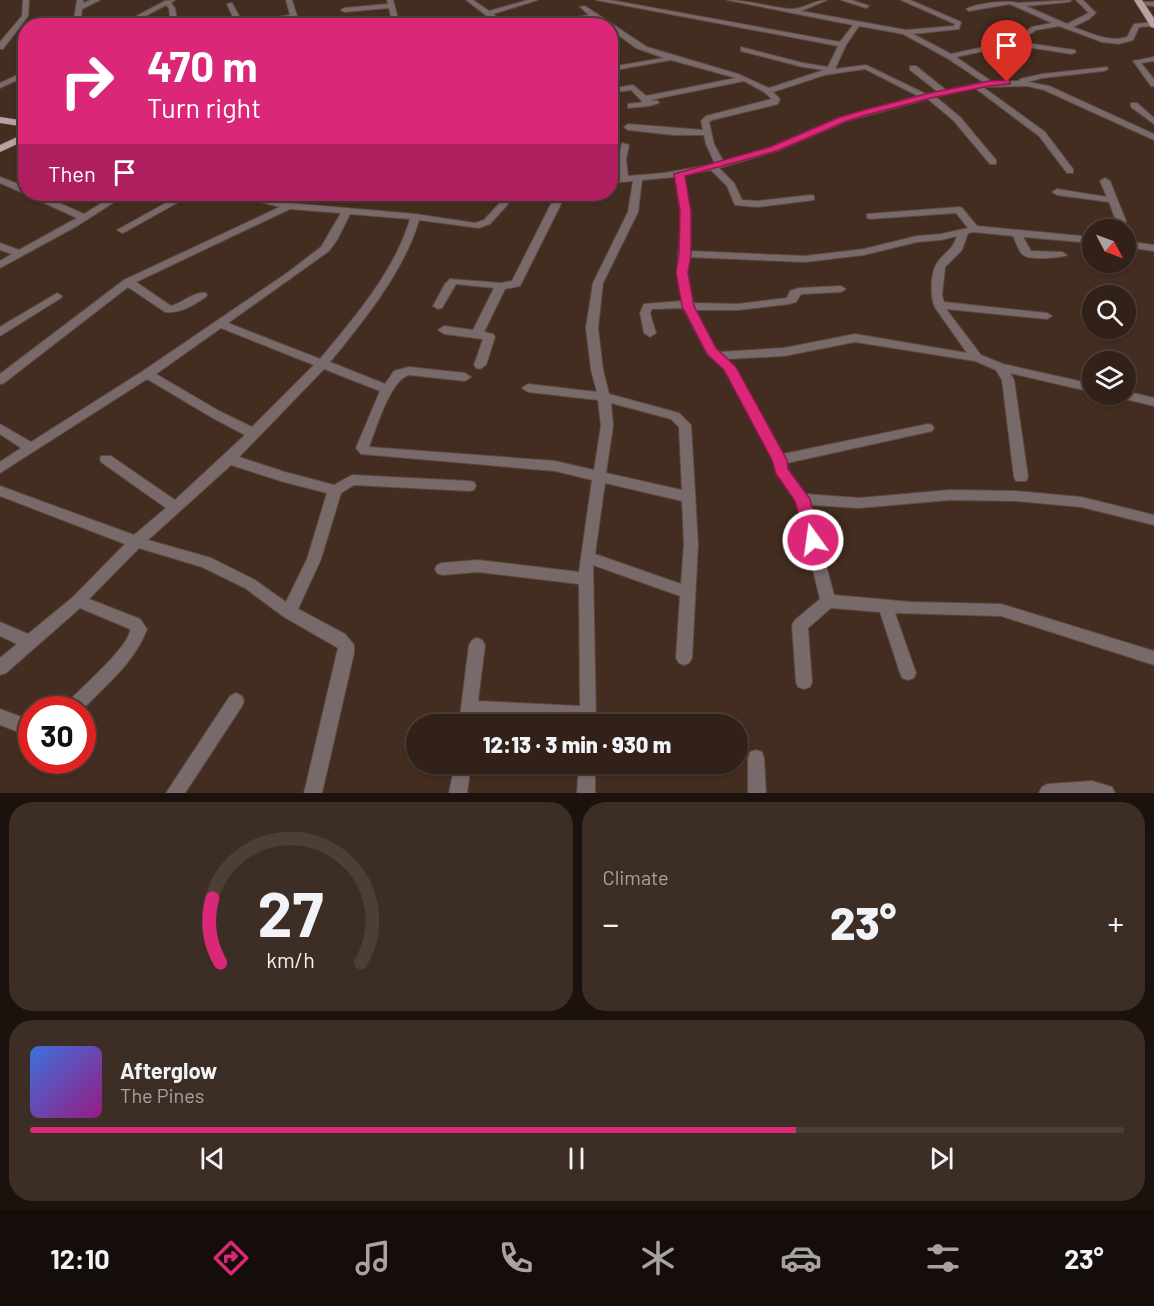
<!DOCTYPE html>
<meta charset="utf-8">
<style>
:root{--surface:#322118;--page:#3d2e25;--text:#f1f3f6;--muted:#a8a3a2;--line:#4d3e37;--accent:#db2777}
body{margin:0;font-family:Barlow,sans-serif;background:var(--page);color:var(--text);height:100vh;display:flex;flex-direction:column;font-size:22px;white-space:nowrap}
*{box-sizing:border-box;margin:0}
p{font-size:20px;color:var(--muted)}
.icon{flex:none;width:33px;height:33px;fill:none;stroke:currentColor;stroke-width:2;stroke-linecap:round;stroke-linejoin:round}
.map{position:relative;height:793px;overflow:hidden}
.panel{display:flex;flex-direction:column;gap:9px;padding:9px;background:#1c120d;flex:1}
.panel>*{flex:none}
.hud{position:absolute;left:18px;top:18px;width:600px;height:183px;border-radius:24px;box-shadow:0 2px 4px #0004,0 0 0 2px var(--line);background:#db2777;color:#fff;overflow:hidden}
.needle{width:39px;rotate:131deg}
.fabs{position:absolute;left:1082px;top:219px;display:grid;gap:12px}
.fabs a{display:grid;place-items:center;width:54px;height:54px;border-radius:50%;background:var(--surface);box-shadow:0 2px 4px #0004,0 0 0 2px var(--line);font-size:30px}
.speed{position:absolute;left:18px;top:696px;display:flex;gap:12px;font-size:30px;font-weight:700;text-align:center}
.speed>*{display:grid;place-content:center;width:78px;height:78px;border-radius:50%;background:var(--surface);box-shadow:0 2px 4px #0004,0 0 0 2px var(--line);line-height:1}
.speed .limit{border:9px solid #d22;background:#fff;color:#111}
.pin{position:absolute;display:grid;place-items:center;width:51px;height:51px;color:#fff;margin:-62px -26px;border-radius:50% 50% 50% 0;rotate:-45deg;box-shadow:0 0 6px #0007}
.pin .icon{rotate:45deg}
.me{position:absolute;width:66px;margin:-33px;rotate:346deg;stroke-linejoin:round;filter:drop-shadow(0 0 4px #0008)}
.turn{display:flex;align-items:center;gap:21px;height:126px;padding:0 30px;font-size:27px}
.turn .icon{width:78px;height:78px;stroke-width:2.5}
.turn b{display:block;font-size:42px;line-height:51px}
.then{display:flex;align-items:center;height:57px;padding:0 30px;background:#0003;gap:12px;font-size:22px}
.big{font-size:45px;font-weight:800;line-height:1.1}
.panel .card{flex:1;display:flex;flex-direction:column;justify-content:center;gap:9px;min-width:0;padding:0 21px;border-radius:24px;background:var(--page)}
.panel .dial{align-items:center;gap:0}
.dial svg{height:156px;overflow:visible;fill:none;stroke:var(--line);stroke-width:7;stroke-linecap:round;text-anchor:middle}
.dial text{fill:var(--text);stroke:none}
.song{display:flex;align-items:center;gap:18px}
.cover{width:72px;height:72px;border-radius:9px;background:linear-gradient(135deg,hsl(220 70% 55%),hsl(310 70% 35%))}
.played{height:6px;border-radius:3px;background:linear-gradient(90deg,var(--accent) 70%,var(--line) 70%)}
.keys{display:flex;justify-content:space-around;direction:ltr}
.heat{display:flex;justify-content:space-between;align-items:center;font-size:33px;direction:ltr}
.panel .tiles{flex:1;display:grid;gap:9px;grid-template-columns:1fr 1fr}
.card:last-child{grid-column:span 2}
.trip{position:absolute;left:406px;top:714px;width:342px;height:60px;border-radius:30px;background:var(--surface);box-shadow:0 2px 4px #0004,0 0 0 2px var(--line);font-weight:800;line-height:60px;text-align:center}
.menu{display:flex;height:96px;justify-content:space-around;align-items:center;background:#140d0a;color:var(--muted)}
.menu .icon{width:42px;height:42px}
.menu .selected{color:var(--accent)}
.menu b{font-size:27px;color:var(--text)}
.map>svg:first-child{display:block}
</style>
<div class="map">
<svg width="1154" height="793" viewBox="0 0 1154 793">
<rect width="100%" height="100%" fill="#432c20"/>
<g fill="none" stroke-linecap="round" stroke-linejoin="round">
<defs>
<g id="minor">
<polygon points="23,0 29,0 28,16 3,49 0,49 0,42 22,16"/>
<polygon points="77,0 83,0 83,3 91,0 100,0 82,9 80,26 73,26"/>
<polygon points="175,0 171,3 175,8 178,26 171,26 169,8 166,5 127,26 118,26 165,1"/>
<polygon points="286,0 292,0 300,26 293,26 292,19 251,26 237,26 227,4 232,3 243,23 290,15"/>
<polygon points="387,0 393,0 400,26 393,26 389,8 344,12 341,10 344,8 388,4"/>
<polygon points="466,0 473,0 489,11 528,0 538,0 493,14 508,26 500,26 491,19 457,26 440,26 487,16"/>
<path d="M 596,0 L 610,0 L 840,42 L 853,25 L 727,0 C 748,0 768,7 790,9 C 802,10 814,0 827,0 L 801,11 L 906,30 L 954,26 L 955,24 L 901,0 L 910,0 L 961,22 L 959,29 L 913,34 L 951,54 L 1011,41 L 1032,27 L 1052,23 L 1010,4 L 969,11 L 966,9 C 978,3 1007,0 1018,3 L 1072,0 L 1069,2 L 1026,6 L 1067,24 L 1089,13 L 1076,0 L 1083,0 L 1096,13 L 1089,19 L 1073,27 C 1091,33 1109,43 1127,37 L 1134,24 L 1154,22 L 1154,26 L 1139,27 L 1133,40 L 1119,44 L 1102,42 L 1059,26 L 1036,30 L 1019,42 L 1075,50 L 1076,52 L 1072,54 L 1013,45 L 956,57 L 991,81 L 1019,81 L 1020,79 L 1042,74 L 1107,67 L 1108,69 L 1104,71 L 1042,78 L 1028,82 L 1049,86 L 1154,134 L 1154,140 L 1044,90 L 1027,86 L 983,87 L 1045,132 L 1073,169 L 1073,173 L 1067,173 L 1039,136 L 975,88 L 936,97 L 960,117 L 996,160 L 996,164 L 990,164 L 954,121 L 928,99 L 847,121 L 777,151 L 719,168 L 734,183 L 742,200 L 758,201 L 811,195 L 814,196 L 814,200 L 758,207 L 735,205 L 727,186 L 711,170 L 684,175 L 691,218 L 689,251 L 805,256 L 864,249 L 917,236 L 941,234 L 968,228 L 956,213 L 870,219 L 867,218 L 867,214 L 959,207 L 962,208 L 977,226 L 1092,237 L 1092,243 L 1023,237 L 1031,251 L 1062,252 L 1067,255 C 1062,258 1031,260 1025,256 C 1019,254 1016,241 1013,236 L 974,232 L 968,233 L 962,250 L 945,267 L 942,295 L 944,302 L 1047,313 L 1052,316 L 1047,319 L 946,309 L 981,355 L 1003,364 L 1092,384 L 1092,392 L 1010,373 L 1014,380 L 1028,477 L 1026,481 L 1016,481 L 1014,477 L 1002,380 L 996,370 L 975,361 L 855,342 L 784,356 L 727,359 L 735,367 L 783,454 L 928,424 L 932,425 L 934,428 L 932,431 L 928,432 L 787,463 L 787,469 L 806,494 L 859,498 L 950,490 L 1015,491 L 1081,497 L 1154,515 L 1154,525 L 1081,507 L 1015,501 L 950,500 L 859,508 L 810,505 L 834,595 L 911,602 L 1001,604 L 1154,651 L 1154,665 L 1001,616 L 895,613 L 916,673 L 914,678 L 908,680 L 902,678 L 900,673 L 880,612 L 831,608 L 808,628 L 812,682 L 810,687 L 804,689 L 798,687 L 796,682 L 792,625 L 795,620 L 820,599 L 796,500 L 775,470 L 774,460 L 724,369 L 707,354 L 683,308 L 652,309 L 650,313 L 656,333 L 650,337 L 644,333 L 640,313 L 644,304 L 682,301 L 677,273 L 681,218 L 675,177 L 642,180 L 638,212 L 603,283 L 598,328 L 603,370 L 609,394 L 679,413 L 691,425 L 698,544 L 692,658 L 689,663 L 684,665 L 679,663 L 676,658 L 680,596 L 593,565 L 596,724 L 580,724 L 580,721 L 476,716 L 475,724 L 459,724 L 469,645 L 472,640 L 477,638 L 482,640 L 485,645 L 478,701 L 580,706 L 579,584 L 478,572 L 442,575 L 437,573 L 435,569 L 437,565 L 442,563 L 478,560 L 579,572 L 592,480 L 555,471 L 361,454 L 356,448 L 380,391 L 324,369 L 239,457 L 285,472 L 334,485 L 352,475 L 469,481 L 474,482 L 476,486 L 474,490 L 469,491 L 354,485 L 341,493 L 321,559 L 298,609 L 345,634 L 354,645 L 354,653 L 322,793 L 304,793 L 338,648 L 284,617 L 245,588 L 202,567 L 139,548 L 89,599 L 140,619 L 147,629 C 135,662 106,685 82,710 L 70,710 L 68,705 L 70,700 C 83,686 131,645 130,629 L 80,608 L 6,673 L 0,675 L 0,658 L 17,644 L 0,636 L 0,622 L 28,634 L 73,597 L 125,544 L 0,496 L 0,486 L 134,535 L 166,508 L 101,462 L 100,459 L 101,456 L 111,456 L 175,500 L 245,435 L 211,417 L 147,379 L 0,473 L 0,462 L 21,448 L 0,434 L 0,424 L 31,442 L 143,371 L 287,273 L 321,247 L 341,213 L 290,209 L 136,282 L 171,306 C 183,303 194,291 206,293 L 207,295 L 206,297 C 193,305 181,314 165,312 L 128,287 L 4,383 L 0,384 L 0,374 L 124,280 L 280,207 L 237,196 L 236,194 L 249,194 L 289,203 L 415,214 L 475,223 L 484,220 L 508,194 L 517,194 L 490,224 L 479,228 L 419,220 C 405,270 362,323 330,362 L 385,384 L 394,371 L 409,367 L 465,373 L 471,377 L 465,381 L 409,375 C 390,380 376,429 369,447 L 555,461 L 594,470 L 601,426 L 598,400 L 528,392 L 522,388 L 528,384 L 597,392 L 591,370 L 586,328 L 593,283 L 628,212 L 633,181 L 610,183 L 610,177 L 619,177 L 618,159 L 622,143 L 629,145 L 626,159 L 628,176 L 664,173 L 715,164 L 706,144 L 704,135 L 673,135 L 628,130 L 624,127 L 628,124 L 703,130 L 701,121 L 706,116 L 772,99 L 764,92 L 744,81 L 650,100 L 658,101 L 659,103 L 649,106 L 628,108 L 628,104 L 643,102 L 631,90 L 610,93 L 610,89 L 633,85 L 646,96 L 736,78 L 671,60 L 610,71 L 610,67 L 664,58 L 636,48 L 610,29 L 610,26 L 606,26 L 594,18 L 544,25 L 541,23 L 589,15 L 580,7 L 585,6 L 647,47 L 738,74 L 769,88 L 824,70 L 803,67 L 741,51 L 741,47 L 803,63 L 828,67 L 838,46 ZM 859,26 L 903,34 L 947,58 L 983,82 L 946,90 L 916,66 L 910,66 L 910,70 L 938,92 L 926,94 L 866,65 L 835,69 L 846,45 ZM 865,69 L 918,96 L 841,117 L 771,147 L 723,161 L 714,144 L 709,122 L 712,120 L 778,104 L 780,99 L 773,92 L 825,75 ZM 350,214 L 410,219 C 395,271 354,318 320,359 L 228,323 L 329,251 L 337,240 ZM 957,236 C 951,253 946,250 937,263 C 930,273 930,300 936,309 L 967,353 L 855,334 L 784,348 L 719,352 L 716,349 L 695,310 L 738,310 L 789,304 L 796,302 L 801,294 L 841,292 L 846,289 L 841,286 L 799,288 L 790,291 L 787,298 L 738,304 L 693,303 L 687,273 L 688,257 L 805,262 L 864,255 L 917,242 L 941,240 ZM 221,328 L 314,365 L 252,427 L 219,411 L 156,374 ZM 611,403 L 671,419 L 679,427 L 682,490 L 606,473 L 613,426 ZM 231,465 L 284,482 L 327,493 L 307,559 L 286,602 L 255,580 L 211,558 L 148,540 ZM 605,483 L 682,501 L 684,544 L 681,584 L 595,554 Z"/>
<polygon points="841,0 852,0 869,6 866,8"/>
<polygon points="1141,2 1154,2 1154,6 1139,5 1138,4"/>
<polygon points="1154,57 1154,61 1141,63 1154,79 1154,86 1151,86 1133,61"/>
<polygon points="26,71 26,76 0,88 0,83"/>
<polygon points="1131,103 1137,103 1154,118 1154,124 1131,107"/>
<polygon points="0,177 26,187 26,194 27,194 23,193 0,183"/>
<polygon points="1105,178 1110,181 1126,221 1125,232 1125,230 1117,230 1116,221 1109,202 1057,195 1052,192 1057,189 1107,197 1100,181"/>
<polygon points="28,194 39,194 84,214 116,194 127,194 77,226 0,268 0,261 12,254 0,250 0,243 19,250 77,218 29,196"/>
<polygon points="182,194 193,194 125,232 122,233 117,230"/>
<polygon points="556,194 566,194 520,286 505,289 484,332 493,334 495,337 486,365 480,369 476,368 474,365 483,339 444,334 438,330 444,326 473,330 494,288 456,284 442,308 438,309 433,306 445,284 450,279 501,283 512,281"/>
<polygon points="1125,241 1154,245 1154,251 1125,247"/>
<polygon points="57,293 62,296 61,298 0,336 0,327"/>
<polygon points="1125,391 1154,398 1154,406 1117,397 1115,394 1125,394"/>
<polygon points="236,693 242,696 244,701 242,706 185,793 166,793 230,696"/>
<polygon points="0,709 32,721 32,737 0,725"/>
<polygon points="756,750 762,752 764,758 766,793 748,793 748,758 750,752"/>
<polygon points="455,764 471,764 467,793 449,793"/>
<polygon points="579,764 595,764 595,793 577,793"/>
<polygon points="1092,781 1112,787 1115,793 1039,793 1042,787 1048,784"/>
</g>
<g id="major">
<polygon points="1134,0 1142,0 1154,18 1154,28 1151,27"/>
<polygon points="0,117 26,121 26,127 0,123"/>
<polygon points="26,133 26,140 0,152 0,145"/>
</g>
</defs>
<!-- minor casing -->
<use href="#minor" stroke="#5f493e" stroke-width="2"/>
<!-- major casing -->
<use href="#major" stroke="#5f493e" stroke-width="1"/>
<!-- minor -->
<use href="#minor" fill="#78696a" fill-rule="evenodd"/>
<!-- major -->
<use href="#major" fill="#bc9fa1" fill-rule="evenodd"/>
</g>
<!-- route -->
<polygon fill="#db2777" stroke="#8e194d" stroke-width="1.5" points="1007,80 1010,80 1010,84 989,86 931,98 870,114 847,121 777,151 685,176 691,211 691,254 688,273 694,306 716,348 736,367 787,460 788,469 810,499 820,540 818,544 813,546 807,544 795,501 776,474 772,460 724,370 707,354 682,306 676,273 679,254 680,211 674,174 770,147 840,117 864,110 930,93 989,81"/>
</svg>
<div class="fabs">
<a><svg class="needle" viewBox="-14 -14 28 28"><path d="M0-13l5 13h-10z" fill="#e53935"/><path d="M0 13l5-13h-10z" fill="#a8a3a2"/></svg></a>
<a><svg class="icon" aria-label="search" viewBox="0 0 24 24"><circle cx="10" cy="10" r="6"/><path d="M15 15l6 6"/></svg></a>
<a><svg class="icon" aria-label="layers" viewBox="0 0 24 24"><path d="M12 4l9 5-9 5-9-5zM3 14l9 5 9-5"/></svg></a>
</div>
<div class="speed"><div class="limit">30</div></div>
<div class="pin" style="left:1007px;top:82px;background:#d93025"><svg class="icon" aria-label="arrive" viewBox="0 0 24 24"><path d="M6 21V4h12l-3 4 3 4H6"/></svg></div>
<svg class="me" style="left:813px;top:540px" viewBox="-20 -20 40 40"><circle r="17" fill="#db2777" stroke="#fff" stroke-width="3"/><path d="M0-11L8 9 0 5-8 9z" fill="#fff"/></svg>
<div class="trip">12:13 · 3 min · 930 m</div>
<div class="hud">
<div class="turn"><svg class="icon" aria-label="right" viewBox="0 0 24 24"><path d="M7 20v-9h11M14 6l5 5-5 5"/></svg><div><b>470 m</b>Turn right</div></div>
<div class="then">Then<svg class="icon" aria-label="arrive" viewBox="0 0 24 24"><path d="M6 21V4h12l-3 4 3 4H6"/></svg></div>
</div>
</div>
<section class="panel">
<div class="tiles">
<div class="card dial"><svg viewBox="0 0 100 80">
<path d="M14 69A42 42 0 1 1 86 69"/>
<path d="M14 69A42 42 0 0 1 10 36" stroke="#db2777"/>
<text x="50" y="56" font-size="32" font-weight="700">27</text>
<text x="50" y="72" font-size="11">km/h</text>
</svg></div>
<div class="card"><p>Climate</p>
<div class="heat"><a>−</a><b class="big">23°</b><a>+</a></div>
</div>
<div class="card">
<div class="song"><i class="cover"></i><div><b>Afterglow</b><p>The Pines</p></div></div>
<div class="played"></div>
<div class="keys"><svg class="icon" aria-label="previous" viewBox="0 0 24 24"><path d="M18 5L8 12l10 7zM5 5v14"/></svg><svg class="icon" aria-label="pause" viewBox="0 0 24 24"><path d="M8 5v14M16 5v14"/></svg><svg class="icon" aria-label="next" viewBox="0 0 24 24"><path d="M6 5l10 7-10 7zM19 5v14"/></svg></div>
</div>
</div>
</section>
<nav class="menu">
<b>12:10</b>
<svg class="icon selected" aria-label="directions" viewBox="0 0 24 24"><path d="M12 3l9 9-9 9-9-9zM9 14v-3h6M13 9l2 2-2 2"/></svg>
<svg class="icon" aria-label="music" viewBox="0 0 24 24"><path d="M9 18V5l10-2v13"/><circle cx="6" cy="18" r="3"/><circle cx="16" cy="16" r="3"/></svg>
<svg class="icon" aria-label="phone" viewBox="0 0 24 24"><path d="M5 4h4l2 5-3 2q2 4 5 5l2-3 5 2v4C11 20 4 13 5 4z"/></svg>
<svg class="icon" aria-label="climate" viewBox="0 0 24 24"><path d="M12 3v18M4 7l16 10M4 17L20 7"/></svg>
<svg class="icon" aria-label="car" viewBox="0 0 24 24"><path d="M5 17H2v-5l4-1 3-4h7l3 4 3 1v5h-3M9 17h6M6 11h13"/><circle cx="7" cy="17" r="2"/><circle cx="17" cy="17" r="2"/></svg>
<svg class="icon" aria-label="filters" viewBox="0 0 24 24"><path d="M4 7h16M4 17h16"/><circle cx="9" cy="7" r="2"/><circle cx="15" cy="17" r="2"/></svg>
<b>23°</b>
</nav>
